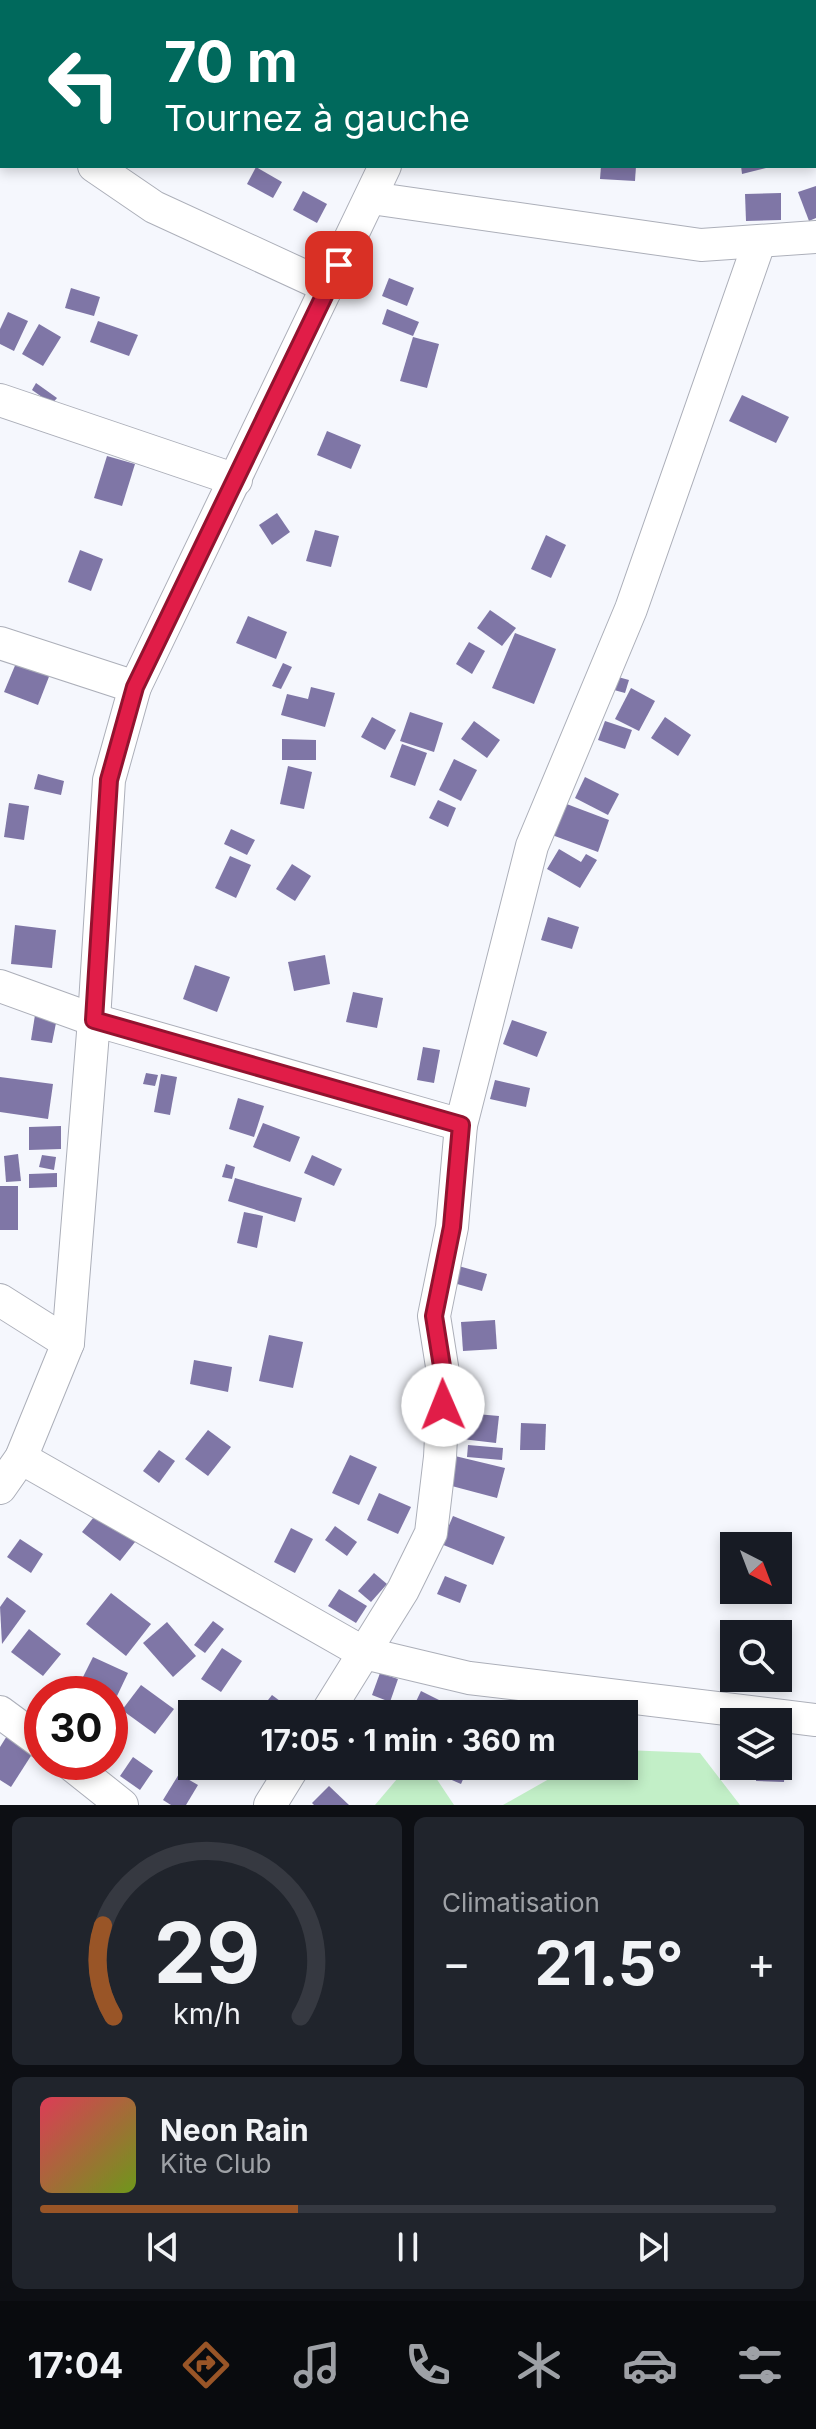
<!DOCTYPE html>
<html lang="fr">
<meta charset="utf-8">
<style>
:root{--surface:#171b24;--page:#20242c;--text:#f1f3f6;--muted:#9ea1a6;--line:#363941;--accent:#995527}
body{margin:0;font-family:Inter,sans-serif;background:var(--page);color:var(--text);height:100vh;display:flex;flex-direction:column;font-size:30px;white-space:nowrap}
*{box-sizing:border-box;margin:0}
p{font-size:26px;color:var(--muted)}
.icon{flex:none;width:44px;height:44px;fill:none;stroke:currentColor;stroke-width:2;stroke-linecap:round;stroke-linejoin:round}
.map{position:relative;height:1805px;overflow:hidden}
.drawer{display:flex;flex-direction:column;gap:12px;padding:12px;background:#0d0f14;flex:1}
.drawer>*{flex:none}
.guide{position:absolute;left:0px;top:0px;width:816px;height:168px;box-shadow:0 4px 12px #0003;background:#00695c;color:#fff;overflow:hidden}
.needle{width:52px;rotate:138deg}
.buttons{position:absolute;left:720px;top:1532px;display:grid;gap:16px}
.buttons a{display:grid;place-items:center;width:72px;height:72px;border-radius:0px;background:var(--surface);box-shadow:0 4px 12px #0003;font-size:40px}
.speed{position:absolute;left:24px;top:1676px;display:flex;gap:16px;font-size:40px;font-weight:700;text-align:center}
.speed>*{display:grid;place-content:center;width:104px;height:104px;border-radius:50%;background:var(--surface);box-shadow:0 4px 12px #0003;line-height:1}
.speed .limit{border:12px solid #d22;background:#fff;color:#111}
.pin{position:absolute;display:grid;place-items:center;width:68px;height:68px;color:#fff;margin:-34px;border-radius:16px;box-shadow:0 4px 12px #0006}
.me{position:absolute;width:88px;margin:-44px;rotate:359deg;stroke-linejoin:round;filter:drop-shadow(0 0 6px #0008)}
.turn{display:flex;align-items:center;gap:28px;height:168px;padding:0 32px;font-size:36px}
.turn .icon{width:104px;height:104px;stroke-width:2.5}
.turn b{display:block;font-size:56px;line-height:68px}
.big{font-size:60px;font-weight:700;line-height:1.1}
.drawer .tile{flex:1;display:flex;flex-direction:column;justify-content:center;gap:12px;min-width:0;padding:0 28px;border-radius:12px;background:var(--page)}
.drawer .dial{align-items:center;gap:0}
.dial svg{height:208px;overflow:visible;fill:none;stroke:var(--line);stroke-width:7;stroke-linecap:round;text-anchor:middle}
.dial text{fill:var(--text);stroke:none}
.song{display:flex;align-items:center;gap:24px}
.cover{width:96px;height:96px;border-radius:12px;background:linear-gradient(135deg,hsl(350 70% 55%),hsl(80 70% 35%))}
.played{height:8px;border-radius:4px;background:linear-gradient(90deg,var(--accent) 35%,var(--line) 35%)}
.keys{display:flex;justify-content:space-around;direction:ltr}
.heat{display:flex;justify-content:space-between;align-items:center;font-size:44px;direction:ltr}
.drawer .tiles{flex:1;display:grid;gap:12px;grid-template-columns:1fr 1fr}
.tile:last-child{grid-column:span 2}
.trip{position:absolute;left:178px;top:1700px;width:460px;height:80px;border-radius:0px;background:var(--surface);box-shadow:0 4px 12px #0003;font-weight:700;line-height:80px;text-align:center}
.tabs{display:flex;height:128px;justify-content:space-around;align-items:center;background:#090b0e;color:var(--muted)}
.tabs .icon{width:56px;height:56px}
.tabs .selected{color:var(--accent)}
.tabs b{font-size:36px;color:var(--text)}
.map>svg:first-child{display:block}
</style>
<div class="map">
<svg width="816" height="1805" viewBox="0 0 816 1805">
<rect width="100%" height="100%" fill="#f5f7fd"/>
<!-- green -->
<g fill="#c2efc7">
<polygon points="624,1750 700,1753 740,1805 503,1805 572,1766 624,1766"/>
<polygon points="408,1766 428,1766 454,1805 375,1805"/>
</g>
<!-- building -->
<g fill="#7f76a6">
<polygon points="601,166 636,166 635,181 600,179"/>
<polygon points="741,166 770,166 770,167 742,174"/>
<polygon points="256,167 282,182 273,198 247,184"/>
<polygon points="816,186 816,218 809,221 798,192"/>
<polygon points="303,191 327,204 317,223 293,210"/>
<polygon points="781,193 781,220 746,221 745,194"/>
<polygon points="389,278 414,288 407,306 382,296"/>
<polygon points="71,288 100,297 94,316 65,308"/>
<polygon points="387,309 419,322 413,336 382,324"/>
<polygon points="8,312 28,321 14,351 0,344 0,329"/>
<polygon points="98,321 138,335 129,356 90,342"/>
<polygon points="39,324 61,337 43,366 22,354"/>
<polygon points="413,337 439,344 427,388 400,381"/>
<polygon points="36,383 57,398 52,404 32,390"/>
<polygon points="742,395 789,417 776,443 729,421"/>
<polygon points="327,431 361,445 351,469 317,455"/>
<polygon points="107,456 135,464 122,506 94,498"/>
<polygon points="277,513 290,532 272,545 259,525"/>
<polygon points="315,530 339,536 331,567 306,561"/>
<polygon points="546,535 566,545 551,578 531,569"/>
<polygon points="80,550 103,559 91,591 68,582"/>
<polygon points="490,610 516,628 502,646 477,628"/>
<polygon points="248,616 287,632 276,659 236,643"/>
<polygon points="515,633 556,649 534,704 492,688"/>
<polygon points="469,642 485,651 472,674 456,664"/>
<polygon points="19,656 52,669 38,705 4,692"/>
<polygon points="283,663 292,667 281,689 272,686"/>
<polygon points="618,677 629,680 625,693 614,690"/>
<polygon points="311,687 335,693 325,727 281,715 287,694 308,699"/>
<polygon points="631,688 655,701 639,731 615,719"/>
<polygon points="410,712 443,723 434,752 400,741"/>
<polygon points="372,717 396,730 385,750 361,737"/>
<polygon points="665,717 691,735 678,756 651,738"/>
<polygon points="474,721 500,740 487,758 461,739"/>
<polygon points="605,721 632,730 625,749 598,740"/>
<polygon points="282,739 316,740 316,760 282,760"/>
<polygon points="402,744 427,753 415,786 390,777"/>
<polygon points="454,759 477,770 461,801 439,790"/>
<polygon points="288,766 312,772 304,809 280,804"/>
<polygon points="38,774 64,781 61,795 34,789"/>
<polygon points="585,777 619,794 608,815 575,798"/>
<polygon points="438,800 456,808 448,827 429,818"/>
<polygon points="9,803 29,806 24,840 4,837"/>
<polygon points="564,803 609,820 598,852 552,835"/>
<polygon points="231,829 255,840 247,855 224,844"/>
<polygon points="559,849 581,862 586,854 597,860 580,888 547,869"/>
<polygon points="230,856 251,865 236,898 215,888"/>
<polygon points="292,864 311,876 295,901 276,889"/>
<polygon points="548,917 579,927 572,949 541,940"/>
<polygon points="15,925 56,930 52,968 11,964"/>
<polygon points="325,955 330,984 294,991 288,962"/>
<polygon points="195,965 230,977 217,1012 183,999"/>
<polygon points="353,992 383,998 377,1028 346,1022"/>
<polygon points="35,1015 57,1018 52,1043 31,1040"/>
<polygon points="512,1020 547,1032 537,1057 503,1044"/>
<polygon points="423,1047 440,1050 434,1083 417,1080"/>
<polygon points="146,1073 158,1075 155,1086 143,1084"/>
<polygon points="161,1074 177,1077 170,1115 154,1112"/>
<polygon points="0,1077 53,1084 48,1119 0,1112"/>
<polygon points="495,1080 530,1088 526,1107 490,1099"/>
<polygon points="238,1098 264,1106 254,1137 229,1129"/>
<polygon points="263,1123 300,1137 290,1162 253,1147"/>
<polygon points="61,1126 61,1149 29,1150 29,1127"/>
<polygon points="18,1154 21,1181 6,1182 4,1156"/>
<polygon points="42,1155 56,1157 54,1170 39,1167"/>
<polygon points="312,1155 342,1169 334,1186 304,1173"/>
<polygon points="226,1164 235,1167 232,1179 222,1177"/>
<polygon points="57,1173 57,1187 29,1188 29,1174"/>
<polygon points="235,1178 302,1198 295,1222 228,1201"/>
<rect x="0" y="1186" width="18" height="44"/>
<polygon points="244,1212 263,1216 257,1248 237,1243"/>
<polygon points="455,1265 487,1274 482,1291 450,1282"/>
<polygon points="495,1320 497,1349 463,1351 461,1322"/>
<polygon points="269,1335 303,1342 293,1388 259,1381"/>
<polygon points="194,1360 232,1367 228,1392 190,1384"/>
<polygon points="465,1413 499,1416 496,1443 462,1439"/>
<polygon points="521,1423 546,1424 545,1450 520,1450"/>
<polygon points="208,1430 231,1447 208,1476 185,1459"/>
<polygon points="468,1445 503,1448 502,1460 467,1457"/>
<polygon points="159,1450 175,1461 159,1483 143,1471"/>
<polygon points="350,1455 377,1467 359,1505 332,1493"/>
<polygon points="455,1456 505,1468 497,1498 448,1485"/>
<polygon points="379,1493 411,1507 398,1534 367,1520"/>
<polygon points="101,1508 139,1537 120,1561 82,1532"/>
<polygon points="453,1516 505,1537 493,1565 441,1544"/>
<polygon points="335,1526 357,1542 347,1556 325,1540"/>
<polygon points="291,1528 313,1539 295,1573 274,1562"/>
<polygon points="20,1539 43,1554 31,1573 7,1557"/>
<polygon points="374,1573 387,1584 371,1602 358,1591"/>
<polygon points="445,1576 467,1585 460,1603 437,1594"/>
<polygon points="339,1589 367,1606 356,1623 328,1606"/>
<polygon points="111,1593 151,1624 126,1656 86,1624"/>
<polygon points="7,1597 26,1611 2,1644 0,1607"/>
<polygon points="213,1621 224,1629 205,1653 194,1645"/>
<polygon points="167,1622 196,1656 173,1677 143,1643"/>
<polygon points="29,1629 61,1654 43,1676 11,1652"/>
<polygon points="222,1648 242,1661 221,1692 201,1679"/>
<polygon points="93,1657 128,1673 117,1696 82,1679"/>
<polygon points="380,1673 398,1679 390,1702 372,1695"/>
<polygon points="141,1685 174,1709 155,1734 122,1710"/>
<polygon points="421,1691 439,1700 431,1714 411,1712"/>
<polygon points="272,1695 288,1707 283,1714 257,1714"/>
<polygon points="379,1704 400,1714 374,1714"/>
<polygon points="444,1705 466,1714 440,1714"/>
<polygon points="10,1731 36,1748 11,1787 0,1780 0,1747"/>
<polygon points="778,1753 786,1753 784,1782 756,1781 757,1766 778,1766"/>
<polygon points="133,1757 153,1771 140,1790 120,1776"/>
<polygon points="245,1766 263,1766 258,1774"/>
<polygon points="442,1766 469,1766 461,1784 438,1774"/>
<polygon points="179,1774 198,1785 186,1805 171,1805 163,1800"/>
<polygon points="329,1786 349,1805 314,1805 312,1803"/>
</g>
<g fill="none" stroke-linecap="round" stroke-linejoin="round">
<defs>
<g id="minor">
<polyline points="413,0 414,2"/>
<polyline points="439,2 440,0"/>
<polyline points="0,102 2,104"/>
<polyline points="94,166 154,207 328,287"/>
<polyline points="371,198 701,245 816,237"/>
<polyline points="0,400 236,480"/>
<polyline points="0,643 135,687"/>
<polyline points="0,986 94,1020 461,1125"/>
<polyline points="0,1300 68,1343"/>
<polyline points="21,1458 364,1653 469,1678 816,1720"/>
<polyline points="0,1488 21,1458 68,1343 94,1020 109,780 135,687 385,166"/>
<polyline points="0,1712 42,1743"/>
<polyline points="326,1714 403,1590 431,1533 440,1457 444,1379 434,1316 452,1227 461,1125 532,846 631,609 759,243"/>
<polyline points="68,1762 122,1805"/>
<polyline points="270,1805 294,1766"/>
</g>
</defs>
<!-- minor casing -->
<use href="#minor" stroke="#acafb9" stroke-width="34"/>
<!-- minor -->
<use href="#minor" stroke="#fff" stroke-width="32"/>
</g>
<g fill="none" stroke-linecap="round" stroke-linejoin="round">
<defs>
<polyline id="route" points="339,265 135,687 109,780 94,1020 461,1125 452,1227 434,1316 444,1379 443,1405"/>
</defs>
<!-- route casing -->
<use href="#route" stroke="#92132f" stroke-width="20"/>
<!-- route -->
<use href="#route" stroke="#e11d48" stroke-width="14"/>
</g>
</svg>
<div class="buttons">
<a><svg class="needle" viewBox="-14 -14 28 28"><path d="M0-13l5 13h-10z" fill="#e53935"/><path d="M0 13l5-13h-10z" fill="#9ea1a6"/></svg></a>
<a><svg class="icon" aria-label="search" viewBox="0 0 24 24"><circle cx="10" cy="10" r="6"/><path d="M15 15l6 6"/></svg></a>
<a><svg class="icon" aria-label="layers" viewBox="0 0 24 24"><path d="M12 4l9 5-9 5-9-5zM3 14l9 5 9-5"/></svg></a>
</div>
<div class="speed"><div class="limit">30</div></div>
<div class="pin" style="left:339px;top:265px;background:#d93025"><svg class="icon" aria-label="arrive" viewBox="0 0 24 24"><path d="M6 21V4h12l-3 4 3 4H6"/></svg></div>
<svg class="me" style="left:443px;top:1405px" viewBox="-20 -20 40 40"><circle r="19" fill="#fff"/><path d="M0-13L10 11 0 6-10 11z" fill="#e11d48"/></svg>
<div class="trip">17:05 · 1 min · 360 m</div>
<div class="guide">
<div class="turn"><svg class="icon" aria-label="left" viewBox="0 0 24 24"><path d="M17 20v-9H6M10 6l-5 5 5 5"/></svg><div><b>70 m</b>Tournez à gauche</div></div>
</div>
</div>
<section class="drawer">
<div class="tiles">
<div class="tile dial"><svg viewBox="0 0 100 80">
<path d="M14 69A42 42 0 1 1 86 69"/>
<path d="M14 69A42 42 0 0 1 10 34" stroke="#995527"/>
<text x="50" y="56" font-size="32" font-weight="700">29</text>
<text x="50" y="72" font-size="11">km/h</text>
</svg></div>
<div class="tile"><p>Climatisation</p>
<div class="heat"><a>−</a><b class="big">21.5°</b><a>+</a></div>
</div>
<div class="tile">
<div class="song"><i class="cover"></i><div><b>Neon Rain</b><p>Kite Club</p></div></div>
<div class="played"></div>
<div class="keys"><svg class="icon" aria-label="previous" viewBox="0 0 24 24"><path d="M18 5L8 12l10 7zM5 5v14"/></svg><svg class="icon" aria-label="pause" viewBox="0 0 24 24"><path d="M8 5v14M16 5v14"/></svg><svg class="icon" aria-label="next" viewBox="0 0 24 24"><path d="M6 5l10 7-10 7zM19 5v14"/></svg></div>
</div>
</div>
</section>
<nav class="tabs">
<b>17:04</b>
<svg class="icon selected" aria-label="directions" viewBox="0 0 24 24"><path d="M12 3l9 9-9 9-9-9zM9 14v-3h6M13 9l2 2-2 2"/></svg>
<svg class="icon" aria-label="music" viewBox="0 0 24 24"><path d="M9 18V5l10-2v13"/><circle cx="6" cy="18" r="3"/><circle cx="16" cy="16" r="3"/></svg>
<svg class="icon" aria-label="phone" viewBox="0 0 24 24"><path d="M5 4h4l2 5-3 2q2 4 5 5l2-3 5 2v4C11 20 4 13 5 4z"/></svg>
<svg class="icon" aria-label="climate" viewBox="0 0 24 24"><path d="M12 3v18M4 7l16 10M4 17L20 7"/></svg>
<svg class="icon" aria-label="car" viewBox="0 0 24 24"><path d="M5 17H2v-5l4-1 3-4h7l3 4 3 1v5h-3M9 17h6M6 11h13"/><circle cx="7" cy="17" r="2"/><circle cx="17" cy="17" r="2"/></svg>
<svg class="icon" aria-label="filters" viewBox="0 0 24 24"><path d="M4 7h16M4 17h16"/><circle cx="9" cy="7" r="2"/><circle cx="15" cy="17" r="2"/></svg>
</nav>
